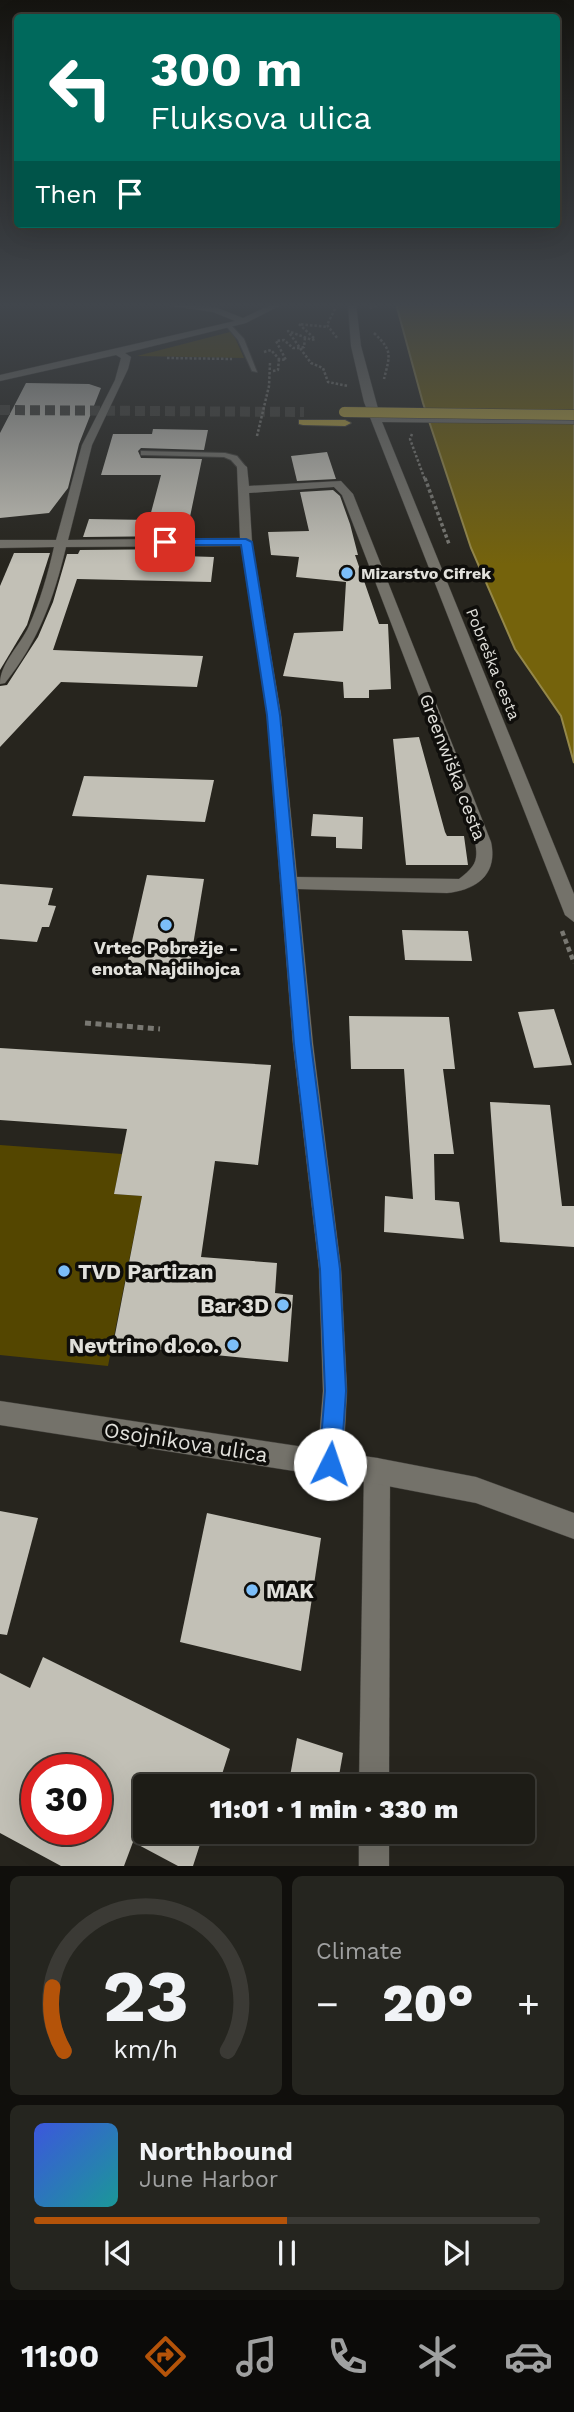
<!DOCTYPE html>
<meta charset="utf-8">
<style>
:root{--surface:#1d1c16;--page:#25251f;--text:#f1f3f6;--muted:#a0a1a1;--line:#3b3a35;--accent:#b45309}
body{margin:0;font-family:"Work Sans",sans-serif;background:var(--page);color:var(--text);height:100vh;display:flex;flex-direction:column;font-size:26px;white-space:nowrap}
*{box-sizing:border-box;margin:0}
p{font-size:23px;color:var(--muted)}
.icon{flex:none;width:38px;height:38px;fill:none;stroke:currentColor;stroke-width:2;stroke-linecap:round;stroke-linejoin:round}
.map{position:relative;height:1866px;overflow:hidden}
.details{display:flex;flex-direction:column;gap:10px;padding:10px;background:#100f0c;flex:1}
.details>*{flex:none}
.banner{position:absolute;left:14px;top:14px;width:546px;height:214px;border-radius:7px;box-shadow:0 7px 28px #0002,0 0 0 2px var(--line);background:#00695c;color:#fff;overflow:hidden}
.speed{position:absolute;left:21px;top:1754px;display:flex;gap:14px;font-size:35px;font-weight:700;text-align:center}
.speed>*{display:grid;place-content:center;width:91px;height:91px;border-radius:50%;background:var(--surface);box-shadow:0 7px 28px #0002,0 0 0 2px var(--line);line-height:1}
.speed .limit{border:10px solid #d22;background:#fff;color:#111}
.pin{position:absolute;display:grid;place-items:center;width:60px;height:60px;color:#fff;margin:-30px;border-radius:14px;box-shadow:0 4px 10px #0006}
.me{position:absolute;width:77px;margin:-38px;rotate:4deg;stroke-linejoin:round;filter:drop-shadow(0 0 5px #0008)}
.turn{display:flex;align-items:center;gap:24px;height:147px;padding:0 21px;font-size:32px}
.turn .icon{width:91px;height:91px;stroke-width:2.5}
.turn b{display:block;font-size:49px;line-height:60px}
.then{display:flex;align-items:center;height:66px;padding:0 21px;background:#0003;gap:14px;font-size:26px}
.big{font-size:52px;font-weight:800;line-height:1.1}
.details .widget{flex:1;display:flex;flex-direction:column;justify-content:center;gap:10px;min-width:0;padding:0 24px;border-radius:10px;background:var(--page)}
.details .dial{align-items:center;gap:0}
.dial svg{height:182px;overflow:visible;fill:none;stroke:var(--line);stroke-width:7;stroke-linecap:round;text-anchor:middle}
.dial text{fill:var(--text);stroke:none}
.song{display:flex;align-items:center;gap:21px}
.cover{width:84px;height:84px;border-radius:10px;background:linear-gradient(135deg,hsl(230 70% 55%),hsl(180 70% 35%))}
.played{height:7px;border-radius:4px;background:linear-gradient(90deg,var(--accent) 50%,var(--line) 50%)}
.keys{display:flex;justify-content:space-around;direction:ltr}
.heat{display:flex;justify-content:space-between;align-items:center;font-size:38px;direction:ltr}
.details .tiles{flex:1;display:grid;gap:10px;grid-template-columns:1fr 1fr}
.widget:last-child{grid-column:span 2}
.trip{position:absolute;left:133px;top:1774px;width:402px;height:70px;border-radius:7px;background:var(--surface);box-shadow:0 7px 28px #0002,0 0 0 2px var(--line);font-weight:800;line-height:70px;text-align:center}
.dock{display:flex;height:112px;justify-content:space-around;align-items:center;background:#0c0b09;color:var(--muted)}
.dock .icon{width:49px;height:49px}
.dock .current{color:var(--accent)}
.dock b{font-size:32px;color:var(--text)}
.map>svg:first-child{display:block}
</style>
<div class="map">
<svg width="574" height="1866" viewBox="0 0 574 1866">
<rect width="100%" height="100%" fill="#27251e"/>
<!-- green -->
<g fill="#544600">
<polygon points="230,332 233,333 244,358 137,356"/>
<polygon points="0,1145 122,1154 114,1194 142,1196 108,1366 0,1355"/>
</g>
<!-- water -->
<polygon fill="#75630c" stroke="#95884a" stroke-width="2" points="396,304 574,304 574,763 561,716 515,649 471,548 423,403"/>
<!-- building -->
<g fill="#c2c0b6" fill-rule="evenodd">
<polygon points="26,383 89,384 101,388 79,444 68,488 49,513 0,518 0,433"/>
<polygon points="153,429 208,430 204,450 141,448 138,451 141,458 202,459 186,536 83,537 89,519 149,520 161,475 101,475 113,434 152,434"/>
<polygon points="327,452 336,479 297,481 291,456"/>
<polygon points="333,490 340,496 350,524 358,555 355,555 379,624 388,624 391,689 369,690 369,698 344,698 343,682 283,676 294,633 343,631 346,582 296,577 299,557 271,555 268,532 309,531 300,492"/>
<polygon points="183,549 182,556 214,557 211,582 77,579 53,650 203,656 197,687 61,682 0,747 0,686 7,685 38,637 53,602 67,554 78,554 80,550"/>
<polygon points="14,553 50,553 27,625 0,670 0,586"/>
<polygon points="419,737 445,832 447,836 464,836 468,865 406,865 393,739"/>
<polygon points="84,776 214,780 205,822 72,816"/>
<polygon points="313,814 363,817 362,849 336,848 336,837 311,836"/>
<polygon points="147,875 204,879 188,975 125,972"/>
<polygon points="0,884 53,888 48,905 56,906 49,927 42,927 37,942 0,939"/>
<polygon points="402,930 468,931 472,961 405,960"/>
<polygon points="554,1009 572,1065 534,1068 518,1012"/>
<polygon points="349,1016 449,1017 455,1069 443,1069 454,1154 434,1154 435,1200 459,1202 464,1239 384,1232 385,1196 413,1199 404,1069 351,1069"/>
<polygon points="0,1048 271,1065 258,1165 215,1161 201,1257 277,1263 275,1293 293,1295 288,1362 113,1345 142,1196 114,1194 127,1129 0,1120"/>
<polygon points="490,1102 550,1105 562,1206 574,1206 574,1247 500,1242"/>
<polygon points="0,1511 38,1518 7,1635 0,1634"/>
<polygon points="207,1513 321,1538 301,1671 180,1642"/>
<path d="M 43,1657 L 230,1749 L 218,1787 L 145,1787 L 145,1832 L 204,1832 L 193,1866 L 178,1866 L 133,1842 L 124,1866 L 61,1866 L 0,1833 L 0,1673 L 30,1688 ZM 37,1769 L 96,1769 L 96,1829 L 37,1829 Z"/>
<polygon points="297,1738 343,1753 337,1787 288,1787"/>
</g>
<g fill="none" stroke-linecap="round" stroke-linejoin="round">
<!-- trunk-tunnel -->
<polyline stroke="#43413a" stroke-width="10" stroke-dasharray="10 5" stroke-linecap="butt" points="0,410 304,412"/>
<defs>
<g id="service">
<polygon points="227,325 231,325 244,339 257,372 252,371 238,340 227,327"/>
<polygon points="141,451 225,453 237,456 246,467 239,469 231,460 224,457 144,455 141,455"/>
</g>
<g id="minor">
<path d="M 156,304 L 215,307 L 243,318 L 272,304 L 283,304 L 246,323 L 125,353 L 131,357 L 128,369 L 92,445 L 68,540 L 240,538 L 237,467 L 242,464 L 247,467 L 249,486 L 341,481 L 353,494 L 491,842 C 498,874 477,890 447,893 L 298,889 L 313,1044 L 341,1269 L 347,1391 L 343,1464 L 339,1473 L 330,1477 L 321,1473 L 317,1464 L 323,1391 L 319,1269 L 293,1044 L 267,715 L 241,546 L 66,547 C 54,598 38,642 5,683 L 0,684 C 0,663 20,646 29,626 C 40,601 48,574 54,547 L 0,548 L 0,540 L 56,540 L 82,445 L 115,380 L 121,358 L 116,355 L 0,381 L 0,375 L 235,321 L 213,312 ZM 334,487 L 342,495 L 475,842 C 479,862 474,867 459,879 L 297,877 L 281,715 L 252,542 L 249,493 Z"/>
<polygon points="377,1458 386,1462 390,1471 389,1787 359,1787 364,1471 368,1462"/>
<rect x="359" y="1832" width="30" height="34"/>
</g>
<g id="tertiary">
<polygon points="348,304 356,304 361,346 380,416 574,418 574,424 382,422 574,894 574,922 565,915 364,402 351,346"/>
<polygon points="0,1401 377,1458 476,1477 574,1513 574,1539 476,1503 377,1484 0,1425"/>
</g>
<polygon id="trunk" points="299,420 345,420 351,423 345,426 303,425 299,424"/>
</defs>
<!-- service casing -->
<use href="#service" stroke="#42403b" stroke-width="2"/>
<!-- minor casing -->
<use href="#minor" stroke="#42403b" stroke-width="1"/>
<!-- tertiary casing -->
<use href="#tertiary" stroke="#42403b" stroke-width="1"/>
<!-- trunk casing -->
<use href="#trunk" stroke="#42403b" stroke-width="2"/>
<!-- path-far3 -->
<g stroke="#797872" stroke-width="2.5" stroke-dasharray="2.5 2" stroke-linecap="butt">
<polyline points="370,308 380,304"/>
<polyline points="335,309 327,325 338,339"/>
<path d="M 374,333 C 393,351 390,355 384,379"/>
<polyline points="305,338 304,347 300,348 311,363 323,368 328,382 348,386"/>
<polyline points="264,352 271,350 279,359 286,360 276,341 284,340 293,348 300,348 288,331 312,340 315,339 299,324 328,327"/>
<polyline points="167,358 232,359"/>
<polyline points="273,371 278,370 279,359"/>
<polyline points="412,434 410,439 425,480"/>
<polyline points="257,436 269,386 270,363"/>
</g>
<!-- path-far2 -->
<polyline stroke="#797872" stroke-width="3.5" stroke-dasharray="3.5 2.5" stroke-linecap="butt" points="425,478 449,544"/>
<!-- path-far1 -->
<polyline stroke="#797872" stroke-width="4.5" stroke-dasharray="5 3.5" stroke-linecap="butt" points="562,931 574,963"/>
<!-- path -->
<polyline stroke="#797872" stroke-width="5" stroke-dasharray="6 4.5" stroke-linecap="butt" points="85,1023 160,1029"/>
<!-- service -->
<use href="#service" fill="#74726a" fill-rule="evenodd"/>
<!-- minor -->
<use href="#minor" fill="#74726a" fill-rule="evenodd"/>
<!-- tertiary -->
<use href="#tertiary" fill="#74726a" fill-rule="evenodd"/>
<!-- trunk -->
<use href="#trunk" fill="#b7a23e" fill-rule="evenodd"/>
<defs>
<polyline id="trunk-bridge" points="344,412 574,415"/>
</defs>
<!-- trunk-bridge casing -->
<use href="#trunk-bridge" stroke="#42403b" stroke-width="11" stroke-linecap="butt"/>
<!-- trunk-bridge -->
<use href="#trunk-bridge" stroke="#b7a23e" stroke-width="10"/>
</g>
<!-- sky -->
<linearGradient id="sky" x2="0" y2="1"><stop stop-color="#151410"/><stop offset="0.54" stop-color="#41464c"/><stop offset="1" stop-color="#41464c" stop-opacity="0"/></linearGradient>
<rect width="574" height="565" fill="url(#sky)"/>
<!-- route -->
<polygon fill="#1a73e8" stroke="#114b97" stroke-width="2" points="246,539 252,542 280,715 311,1044 340,1269 346,1391 341,1464 338,1472 330,1476 322,1472 319,1464 325,1391 320,1269 294,1044 267,715 241,545 165,545 159,542 165,539"/>
<!-- markers -->
<g fill="#7cbef9" stroke="#0f0e0b" stroke-width="2.5">
<circle cx="347" cy="573" r="7"/>
<circle cx="166" cy="925" r="7"/>
<circle cx="64" cy="1271" r="7"/>
<circle cx="283" cy="1305" r="7"/>
<circle cx="233" cy="1345" r="7"/>
<circle cx="252" cy="1590" r="7"/>
</g>
<g text-anchor="middle" dominant-baseline="central" stroke-width="7" stroke-linejoin="round" paint-order="stroke">
<!-- far-poi labels -->
<g font-size="16" font-weight="bold" fill="#e1e0db" stroke="#0f0e0b" text-anchor="start">
<text x="361" y="573">Mizarstvo Cifrek</text>
</g>
<!-- far-street labels -->
<g font-size="16" fill="#e1e0db" stroke="#0f0e0b">
<text transform="translate(493 664) rotate(68)">Pobreška cesta</text>
</g>
<!-- street labels -->
<g font-size="18" fill="#e1e0db" stroke="#0f0e0b">
<text transform="translate(453 767) rotate(69)">Greenwiška cesta</text>
</g>
<!-- poi labels -->
<g font-size="18" font-weight="bold" fill="#e1e0db" stroke="#0f0e0b">
<text x="166" y="947">Vrtec Pobrežje -<tspan x="166" dy="21">enota Najdihojca</tspan></text>
</g>
<!-- near-poi labels -->
<g font-size="21" font-weight="bold" fill="#e1e0db" stroke="#0f0e0b" text-anchor="start">
<text x="78" y="1271">TVD Partizan</text>
<text x="269" y="1305" text-anchor="end">Bar 3D</text>
<text x="219" y="1345" text-anchor="end">Nevtrino d.o.o.</text>
<text x="266" y="1590">MAK</text>
</g>
<!-- near-street labels -->
<g font-size="21" fill="#e1e0db" stroke="#0f0e0b">
<text transform="translate(186 1442) rotate(9)">Osojnikova ulica</text>
</g>
</g>
</svg>
<div class="speed"><div class="limit">30</div></div>
<div class="pin" style="left:165px;top:542px;background:#d93025"><svg class="icon" aria-label="arrive" viewBox="0 0 24 24"><path d="M6 21V4h12l-3 4 3 4H6"/></svg></div>
<svg class="me" style="left:330px;top:1464px" viewBox="-20 -20 40 40"><circle r="19" fill="#fff"/><path d="M0-13L10 11 0 6-10 11z" fill="#1a73e8"/></svg>
<div class="trip">11:01 · 1 min · 330 m</div>
<div class="banner">
<div class="turn"><svg class="icon" aria-label="left" viewBox="0 0 24 24"><path d="M17 20v-9H6M10 6l-5 5 5 5"/></svg><div><b>300 m</b>Fluksova ulica</div></div>
<div class="then">Then<svg class="icon" aria-label="arrive" viewBox="0 0 24 24"><path d="M6 21V4h12l-3 4 3 4H6"/></svg></div>
</div>
</div>
<section class="details">
<div class="tiles">
<div class="widget dial"><svg viewBox="0 0 100 80">
<path d="M14 69A42 42 0 1 1 86 69"/>
<path d="M14 69A42 42 0 0 1 9 41" stroke="#b45309"/>
<text x="50" y="56" font-size="32" font-weight="700">23</text>
<text x="50" y="72" font-size="11">km/h</text>
</svg></div>
<div class="widget"><p>Climate</p>
<div class="heat"><a>−</a><b class="big">20°</b><a>+</a></div>
</div>
<div class="widget">
<div class="song"><i class="cover"></i><div><b>Northbound</b><p>June Harbor</p></div></div>
<div class="played"></div>
<div class="keys"><svg class="icon" aria-label="previous" viewBox="0 0 24 24"><path d="M18 5L8 12l10 7zM5 5v14"/></svg><svg class="icon" aria-label="pause" viewBox="0 0 24 24"><path d="M8 5v14M16 5v14"/></svg><svg class="icon" aria-label="next" viewBox="0 0 24 24"><path d="M6 5l10 7-10 7zM19 5v14"/></svg></div>
</div>
</div>
</section>
<nav class="dock">
<b>11:00</b>
<svg class="icon current" aria-label="directions" viewBox="0 0 24 24"><path d="M12 3l9 9-9 9-9-9zM9 14v-3h6M13 9l2 2-2 2"/></svg>
<svg class="icon" aria-label="music" viewBox="0 0 24 24"><path d="M9 18V5l10-2v13"/><circle cx="6" cy="18" r="3"/><circle cx="16" cy="16" r="3"/></svg>
<svg class="icon" aria-label="phone" viewBox="0 0 24 24"><path d="M5 4h4l2 5-3 2q2 4 5 5l2-3 5 2v4C11 20 4 13 5 4z"/></svg>
<svg class="icon" aria-label="climate" viewBox="0 0 24 24"><path d="M12 3v18M4 7l16 10M4 17L20 7"/></svg>
<svg class="icon" aria-label="car" viewBox="0 0 24 24"><path d="M5 17H2v-5l4-1 3-4h7l3 4 3 1v5h-3M9 17h6M6 11h13"/><circle cx="7" cy="17" r="2"/><circle cx="17" cy="17" r="2"/></svg>
</nav>
